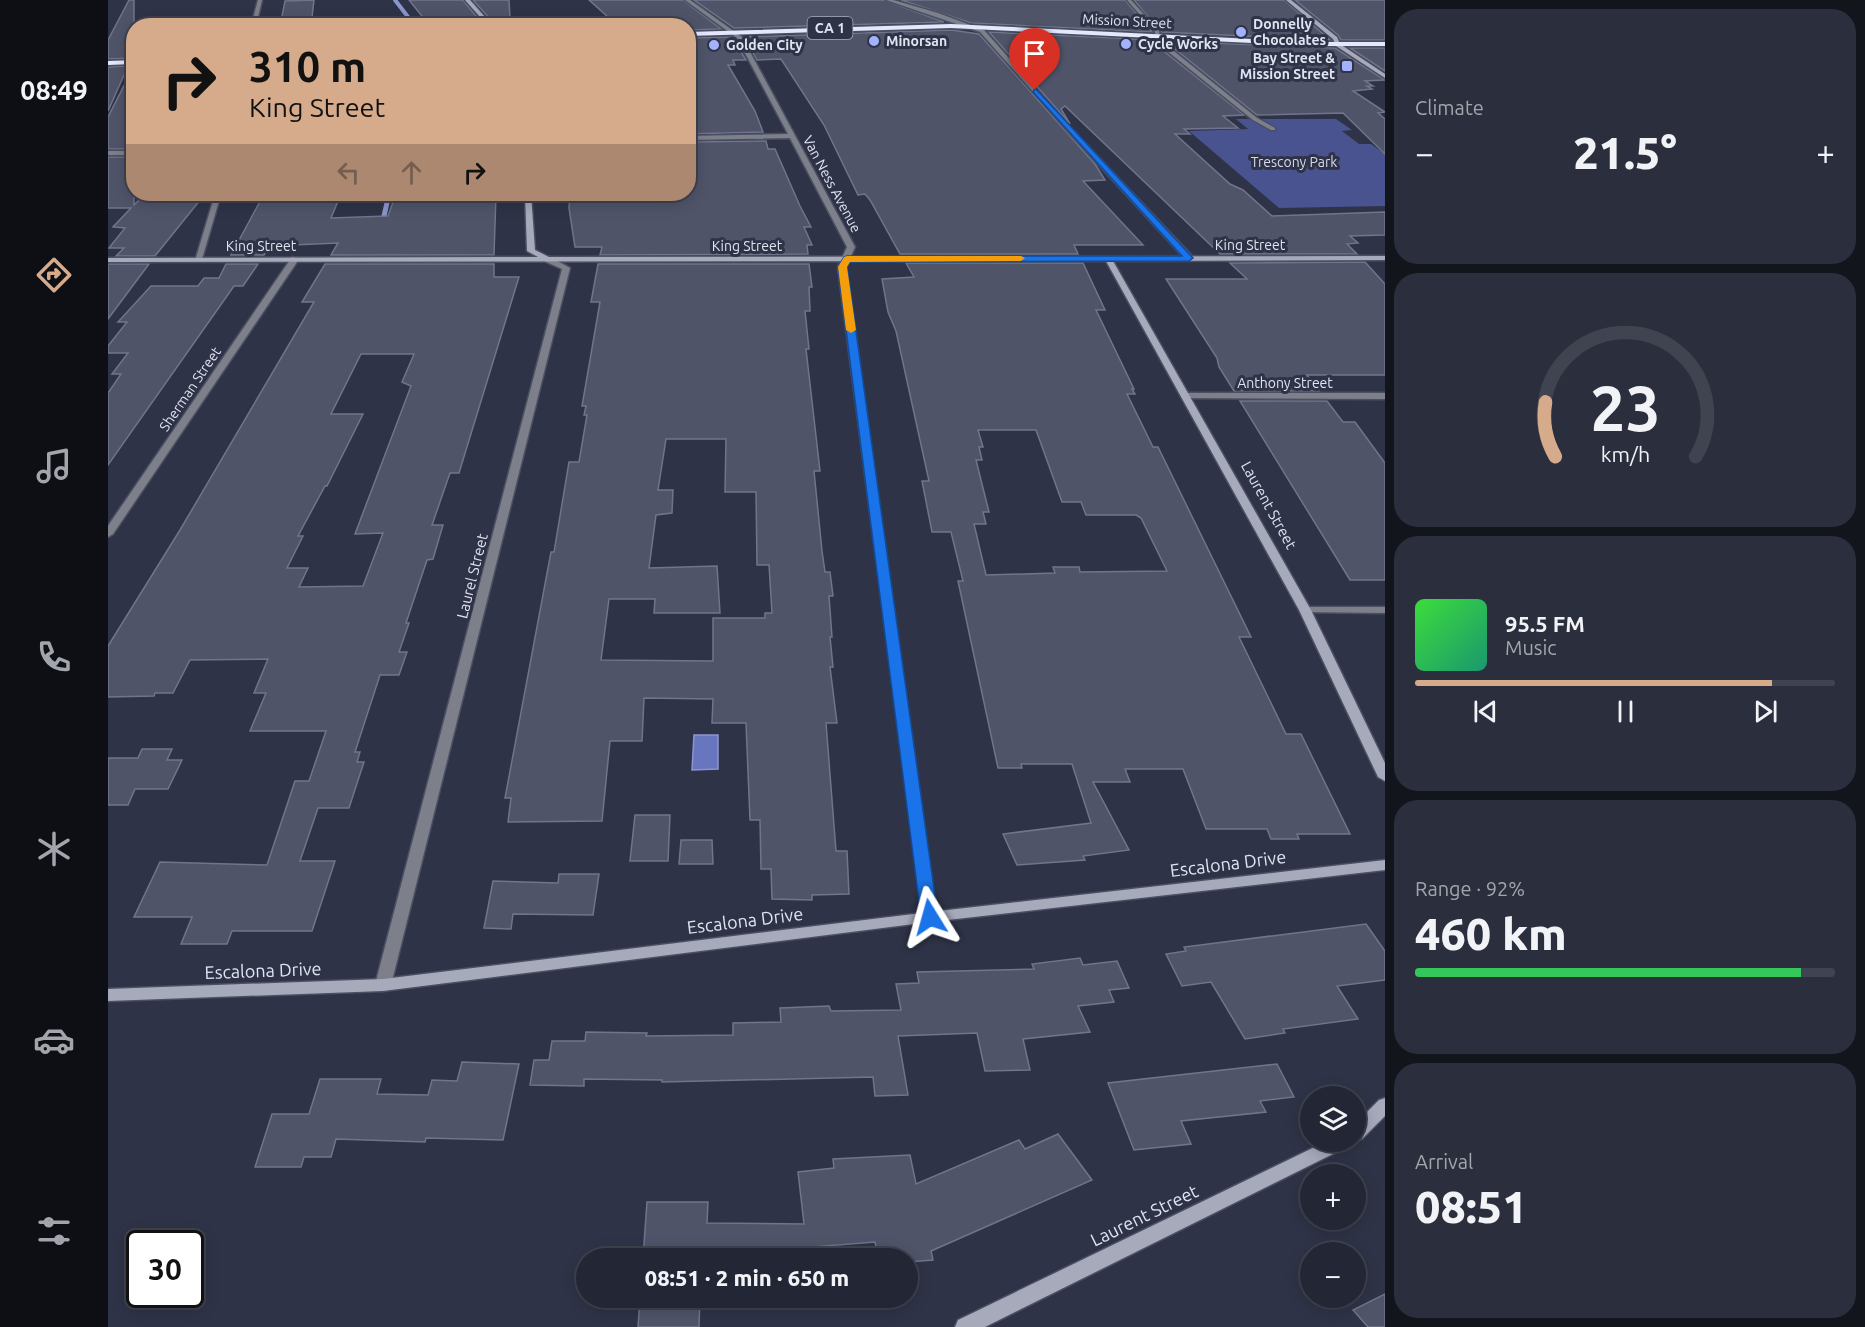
<!DOCTYPE html>
<meta charset="utf-8">
<style>
:root{--surface:#232635;--page:#2b2e3d;--text:#f1f3f6;--muted:#a3a5ad;--line:#404350;--accent:#d6ab8b}
body{margin:0;font-family:Ubuntu,sans-serif;background:var(--page);color:var(--text);height:100vh;display:flex;flex-direction:column;font-size:22px;white-space:nowrap}
*{box-sizing:border-box;margin:0}
p{font-size:20px;color:var(--muted)}
.icon{flex:none;width:33px;height:33px;fill:none;stroke:currentColor;stroke-width:2;stroke-linecap:round;stroke-linejoin:round}
.map{position:relative;flex:1;overflow:hidden}
.panel{display:flex;flex-direction:column;gap:9px;padding:9px;background:#13151d;width:480px}
.panel>*{flex:none}
.banner{position:absolute;left:18px;top:18px;width:570px;height:183px;border-radius:24px;box-shadow:0 3px 15px #0003,0 0 0 2px var(--line);background:#d6ab8b;color:#111;overflow:hidden}
.buttons{position:absolute;left:1192px;top:1086px;display:grid;gap:12px}
.buttons a{display:grid;place-items:center;width:66px;height:66px;border-radius:50%;background:var(--surface);box-shadow:0 3px 15px #0003,0 0 0 2px var(--line);font-size:30px}
.speed{position:absolute;left:18px;top:1230px;display:flex;gap:12px;font-size:30px;font-weight:700;text-align:center}
.speed>*{display:grid;place-content:center;width:78px;height:78px;border-radius:50%;background:var(--surface);box-shadow:0 3px 15px #0003,0 0 0 2px var(--line);line-height:1}
.speed .limit{border:3px solid #111;border-radius:9px;background:#fff;color:#111}
.pin{position:absolute;display:grid;place-items:center;width:51px;height:51px;color:#fff;margin:-62px -26px;border-radius:50% 50% 50% 0;rotate:-45deg;box-shadow:0 0 6px #0007}
.pin .icon{rotate:45deg}
.me{position:absolute;width:66px;margin:-33px;rotate:352deg;stroke-linejoin:round;filter:drop-shadow(0 0 4px #0008)}
.turn{display:flex;align-items:center;gap:21px;height:126px;padding:0 24px;font-size:27px}
.turn .icon{width:78px;height:78px;stroke-width:2.5}
.turn b{display:block;font-size:42px;line-height:51px}
.lanes{display:flex;align-items:center;height:57px;padding:0 24px;background:#0003;justify-content:center;gap:30px;direction:ltr}
.lanes .off{opacity:.35}
.big{font-size:45px;font-weight:800;line-height:1.1}
.panel .widget{flex:1;display:flex;flex-direction:column;justify-content:center;gap:9px;min-width:0;padding:0 21px;border-radius:24px;background:var(--page)}
.panel .dial{align-items:center;gap:0}
.dial svg{height:156px;overflow:visible;fill:none;stroke:var(--line);stroke-width:7;stroke-linecap:round;text-anchor:middle}
.dial text{fill:var(--text);stroke:none}
.song{display:flex;align-items:center;gap:18px}
.cover{width:72px;height:72px;border-radius:9px;background:linear-gradient(135deg,hsl(120 70% 55%),hsl(160 70% 35%))}
.played{height:6px;border-radius:3px;background:linear-gradient(90deg,var(--accent) 85%,var(--line) 85%)}
.keys{display:flex;justify-content:space-around;direction:ltr}
.heat{display:flex;justify-content:space-between;align-items:center;font-size:33px;direction:ltr}
.charge{height:9px;border-radius:4px;background:linear-gradient(90deg,#34c759 92%,var(--line) 0)}
.trip{position:absolute;left:468px;top:1248px;width:342px;height:60px;border-radius:30px;background:var(--surface);box-shadow:0 3px 15px #0003,0 0 0 2px var(--line);font-weight:800;line-height:60px;text-align:center}
main{display:flex;flex:1;min-height:0}
.menu{display:flex;flex-direction:column;width:108px;justify-content:space-around;align-items:center;background:#0e0f15;color:var(--muted)}
.menu .icon{width:42px;height:42px}
.menu .active{color:var(--accent)}
.menu b{font-size:27px;color:var(--text)}
.map>svg:first-child{display:block}
</style>
<main>
<nav class="menu">
<b>08:49</b>
<svg class="icon active" aria-label="directions" viewBox="0 0 24 24"><path d="M12 3l9 9-9 9-9-9zM9 14v-3h6M13 9l2 2-2 2"/></svg>
<svg class="icon" aria-label="music" viewBox="0 0 24 24"><path d="M9 18V5l10-2v13"/><circle cx="6" cy="18" r="3"/><circle cx="16" cy="16" r="3"/></svg>
<svg class="icon" aria-label="phone" viewBox="0 0 24 24"><path d="M5 4h4l2 5-3 2q2 4 5 5l2-3 5 2v4C11 20 4 13 5 4z"/></svg>
<svg class="icon" aria-label="climate" viewBox="0 0 24 24"><path d="M12 3v18M4 7l16 10M4 17L20 7"/></svg>
<svg class="icon" aria-label="car" viewBox="0 0 24 24"><path d="M5 17H2v-5l4-1 3-4h7l3 4 3 1v5h-3M9 17h6M6 11h13"/><circle cx="7" cy="17" r="2"/><circle cx="17" cy="17" r="2"/></svg>
<svg class="icon" aria-label="filters" viewBox="0 0 24 24"><path d="M4 7h16M4 17h16"/><circle cx="9" cy="7" r="2"/><circle cx="15" cy="17" r="2"/></svg>
</nav>
<div class="map">
<svg width="1277" height="1327" viewBox="0 0 1277 1327">
<rect width="100%" height="100%" fill="#2f3347"/>
<!-- green -->
<polygon fill="#49538f" points="1128,119 1228,119 1244,130 1234,131 1251,144 1263,144 1277,154 1277,206 1171,208 1081,131 1140,129"/>
<!-- water -->
<polygon fill="#6875bf" stroke="#8c96ce" stroke-width="1.5" points="586,735 610,735 610,769 584,770"/>
<g fill="none" stroke-linecap="round" stroke-linejoin="round">
<!-- stream-far1 -->
<polyline stroke="#8c96ce" stroke-width="4" points="287,0 307,26"/>
<!-- stream -->
<polyline stroke="#8c96ce" stroke-width="5" points="276,216 281,194"/>
</g>
<!-- building -->
<g fill="#4f5469" stroke="#70758c" stroke-width="1.5" fill-rule="evenodd">
<polygon points="21,0 26,0 26,55 24,58 0,59 0,40"/>
<polygon points="206,0 203,26 172,26 177,1"/>
<polygon points="301,0 355,0 372,21 321,25"/>
<polygon points="365,0 401,0 402,18 383,20"/>
<polygon points="481,0 575,0 613,29 580,30 580,26 510,26"/>
<polygon points="586,0 776,0 836,22 626,28"/>
<polygon points="793,0 1017,0 1044,32 863,23"/>
<polygon points="1026,0 1176,0 1222,40 1053,32"/>
<polygon points="1187,0 1277,0 1277,40 1233,40 1230,35"/>
<polygon points="843,30 871,34 987,164 997,180 975,181 1035,245 966,245 970,254 792,254 762,200 757,194 750,195 716,125 673,59 649,60 636,37"/>
<polygon points="881,32 1046,40 1047,44 1136,115 1115,116 1130,128 1076,129 1082,134 1067,134 1122,184 1135,190 1164,216 1277,212 1277,235 1242,236 1250,243 1239,244 1249,254 1112,254 957,106 953,109 962,124"/>
<polygon points="624,37 638,60 625,60 627,65 620,65 647,111 655,132 580,134 580,38"/>
<polygon points="1057,41 1227,48 1277,80 1257,81 1265,86 1259,86 1264,89 1245,91 1277,112 1270,113 1277,119 1277,154 1235,113 1149,115"/>
<polygon points="1242,48 1277,48 1277,71"/>
<polygon points="20,66 0,111 0,67"/>
<polygon points="26,66 26,149 0,149 0,117"/>
<polygon points="658,141 660,149 667,149 692,206 703,227 696,227 704,245 699,245 700,254 492,255 494,247 467,247 461,208 462,195 507,194 507,198 580,195 580,142"/>
<polygon points="0,157 26,157 26,205 37,194 97,194 47,256 8,256 16,248 1,248 17,228 5,227 23,208 0,208"/>
<polygon points="156,194 233,194 223,218 280,216 285,202 322,201 323,196 388,194 386,255 223,255 230,243 162,246 156,255 123,255"/>
<polygon points="1257,262 1277,284 1277,375 1199,375 1211,391 1126,391 1111,367 1109,358 1058,279 1139,279 1122,263"/>
<path d="M 798,263 L 975,263 L 997,310 L 988,310 L 1026,389 L 1024,389 L 1027,394 L 1019,394 L 1045,447 L 1050,447 L 1143,637 L 1131,637 L 1178,734 L 1193,734 L 1242,834 L 1189,834 L 1191,839 L 1163,839 L 1159,829 L 1098,829 L 1075,769 L 1017,769 L 1022,782 L 985,782 L 1021,850 L 975,856 L 977,860 L 909,865 L 895,834 L 983,823 L 964,764 L 913,764 L 914,768 L 890,768 L 850,581 L 855,581 L 843,532 L 824,532 L 814,481 L 821,481 L 788,331 L 780,312 L 774,279 L 806,277 ZM 870,430 L 928,430 L 954,502 L 973,502 L 978,515 L 1028,515 L 1033,518 L 1059,571 L 972,572 L 971,567 L 945,567 L 947,573 L 878,575 L 866,524 L 878,524 L 875,512 L 881,512 L 868,460 L 874,460 L 871,447 L 875,447 Z"/>
<polygon points="0,264 41,264 0,319"/>
<polygon points="118,264 150,264 135,286 126,286 0,465 0,393 13,374 4,374 20,353 0,353 0,346 19,322 10,322 43,286 90,286 96,278 111,278"/>
<path d="M 217,264 L 386,264 L 386,277 L 411,277 L 351,473 L 342,473 L 324,525 L 335,525 L 325,559 L 319,560 L 298,623 L 301,623 L 291,652 L 299,652 L 291,675 L 272,675 L 247,752 L 252,752 L 249,762 L 256,762 L 241,808 L 210,808 L 192,861 L 227,861 L 204,931 L 124,931 L 119,944 L 73,944 L 84,917 L 26,917 L 52,862 L 159,865 L 187,781 L 201,781 L 218,731 L 142,731 L 158,693 L 146,693 L 160,659 L 82,660 L 65,693 L 47,693 L 46,696 L 0,697 L 0,646 L 72,530 L 206,302 L 194,302 ZM 253,354 L 306,354 L 294,382 L 303,386 L 247,534 L 275,533 L 255,586 L 191,587 L 200,568 L 179,568 L 195,536 L 190,536 L 217,486 L 219,486 L 255,414 L 223,414 Z"/>
<path d="M 490,264 L 701,264 L 704,287 L 701,287 L 702,311 L 697,311 L 701,349 L 698,349 L 712,471 L 706,471 L 714,551 L 717,572 L 722,572 L 725,596 L 721,596 L 724,637 L 722,637 L 725,667 L 722,667 L 729,723 L 718,723 L 728,851 L 739,851 L 741,894 L 704,895 L 704,900 L 664,899 L 663,869 L 653,869 L 652,820 L 642,820 L 638,723 L 604,723 L 605,699 L 536,698 L 534,741 L 502,741 L 494,821 L 400,822 L 403,798 L 397,798 L 443,552 L 446,552 L 461,462 L 471,462 L 479,415 L 476,415 L 478,406 L 474,406 L 492,302 L 483,302 ZM 558,439 L 618,439 L 617,492 L 648,492 L 649,565 L 661,565 L 664,613 L 657,613 L 657,618 L 605,618 L 605,661 L 493,660 L 501,599 L 547,599 L 546,613 L 612,613 L 609,566 L 541,568 L 548,515 L 564,513 L 565,490 L 550,490 Z"/>
<polygon points="1132,401 1219,401 1235,422 1247,422 1277,463 1277,580 1242,580"/>
<polygon points="34,749 64,749 59,760 74,760 60,789 27,789 20,805 0,805 0,758 30,758"/>
<polygon points="527,815 562,815 560,861 522,861"/>
<polygon points="573,840 604,840 605,864 571,864"/>
<polygon points="451,874 491,874 485,915 405,914 403,929 376,928 385,881 450,883"/>
<polygon points="1258,924 1277,951 1277,980 1229,986 1250,1019 1175,1029 1177,1033 1137,1039 1103,982 1074,986 1058,954 1078,951 1076,947"/>
<polygon points="972,958 975,965 1009,961 1021,988 1001,990 1006,1002 970,1006 982,1032 915,1039 922,1070 877,1071 869,1033 790,1036 800,1095 767,1096 765,1077 554,1082 554,1080 476,1079 476,1086 422,1085 426,1060 441,1060 444,1041 477,1041 478,1032 539,1033 538,1036 625,1035 625,1023 673,1022 672,1008 721,1006 723,1011 793,1010 788,984 811,983 809,972 926,969 924,964"/>
<polygon points="354,1062 411,1064 395,1140 318,1138 317,1142 228,1139 223,1157 196,1157 193,1167 147,1167 164,1114 201,1114 212,1079 273,1079 269,1094 320,1095 324,1080 349,1081"/>
<polygon points="1169,1064 1186,1097 1152,1101 1158,1112 1073,1121 1083,1144 1026,1150 1000,1083"/>
<polygon points="950,1134 984,1180 823,1251 825,1260 800,1262 800,1258 770,1258 767,1242 667,1250 667,1258 535,1258 539,1202 600,1202 599,1223 696,1224 690,1172 726,1168 725,1159 802,1155 808,1184 911,1140 917,1149"/>
<polygon points="1277,1294 1277,1327 1260,1327 1245,1310"/>
<polygon points="532,1298 592,1298 591,1327 530,1327"/>
</g>
<g fill="none" stroke-linecap="round" stroke-linejoin="round">
<defs>
<g id="street">
<polygon points="150,0 154,0 148,26 143,26"/>
<polygon points="577,0 582,0 634,37 747,247 738,267 829,917 827,921 822,922 817,921 815,917 730,267 739,247 682,138 580,140 580,136 680,134 629,38"/>
<polygon points="778,0 785,0 830,13 876,30 962,127 1084,256 1084,260 1078,260 958,129 872,32"/>
<polygon points="1019,0 1023,0 1051,31 1052,40 1149,118 1167,128 1167,130 1163,130 1145,120 1048,42 1047,32"/>
<rect x="0" y="151" width="26" height="4"/>
<polygon points="107,194 113,194 94,259 87,261"/>
<polygon points="184,257 191,259 5,534 0,537 0,526"/>
<polygon points="436,257 442,257 462,268 283,985 281,989 275,991 269,989 267,985 454,269 436,261"/>
<polygon points="1078,393 1277,393 1277,399 1075,398 1073,396"/>
<polygon points="1197,607 1277,607 1277,613 1193,612 1191,610"/>
</g>
<g id="secondary">
<polygon points="357,0 362,0 385,26 380,26"/>
<polygon points="1178,0 1183,0 1229,37 1232,44 1277,74 1277,78 1228,46 1225,39"/>
<polygon points="417,194 423,194 427,250 441,257 1277,256 1277,260 1005,261 1203,610 1277,763 1277,781 1270,777 1191,610 998,261 0,262 0,258 430,257 419,251"/>
<polygon points="1277,860 1277,870 822,922 275,991 0,1001 0,989 275,979 822,912"/>
<polygon points="1277,1098 1277,1116 1254,1139 1248,1141 1248,1123 1271,1100"/>
<polygon points="1217,1142 1242,1142 1239,1147 877,1327 847,1327 850,1320"/>
</g>
<g id="highway">
<polygon points="843,24 1204,42 1277,42 1277,46 1204,46 843,28 580,36 580,32"/>
<polygon points="26,60 26,64 0,65 0,61"/>
</g>
</defs>
<!-- street casing -->
<use href="#street" stroke="#4b4f62" stroke-width="3"/>
<!-- secondary casing -->
<use href="#secondary" stroke="#4b4f62" stroke-width="3"/>
<!-- highway casing -->
<use href="#highway" stroke="#4b4f62" stroke-width="3"/>
<!-- street -->
<use href="#street" fill="#7d808a" fill-rule="evenodd"/>
<!-- secondary -->
<use href="#secondary" fill="#a6aabb" fill-rule="evenodd"/>
<!-- highway -->
<use href="#highway" fill="#e3e8fd" fill-rule="evenodd"/>
</g>
<!-- route -->
<polygon fill="#1a73e8" stroke="#114b97" stroke-width="1.5" points="927,88 1085,258 1081,261 742,262 739,267 830,917 828,921 816,921 813,917 730,267 736,257 739,256 1074,256 925,92"/>
<!-- slow -->
<polygon fill="#f59e0b" points="739,256 913,256 917,258 913,261 742,262 739,267 748,330 743,333 738,330 730,267 736,257"/>
<!-- markers -->
<g fill="#a3b2fd" stroke="#2f3347" stroke-width="2">
<circle cx="1133" cy="32" r="6"/>
<circle cx="766" cy="41" r="6"/>
<circle cx="1018" cy="44" r="6"/>
<circle cx="606" cy="45" r="6"/>
<rect x="1233" y="60" width="12" height="12" rx="3"/>
</g>
<g text-anchor="middle" dominant-baseline="central" stroke-width="6" stroke-linejoin="round" paint-order="stroke">
<!-- far-street labels -->
<g font-size="14" fill="#e0e4f1" stroke="#2f3347">
<text transform="translate(1019 21) rotate(3)">Mission Street</text>
<text transform="translate(724 184) rotate(62)">Van Ness Avenue</text>
<text x="1142" y="245">King Street</text>
<text x="153" y="246">King Street</text>
<text x="639" y="246">King Street</text>
<text x="1177" y="383">Anthony Street</text>
<text transform="translate(82 389) rotate(-56)">Sherman Street</text>
</g>
<!-- far-poi labels -->
<g font-size="14" font-weight="bold" fill="#e0e4f1" stroke="#2f3347" text-anchor="start">
<text x="1145" y="24">Donnelly<tspan x="1145" dy="16">Chocolates</tspan></text>
<text x="778" y="41">Minorsan</text>
<text x="1030" y="44">Cycle Works</text>
<text x="618" y="45">Golden City</text>
<text x="1227" y="58" text-anchor="end">Bay Street &amp;<tspan x="1227" dy="16">Mission Street</tspan></text>
</g>
<!-- shield labels -->
<rect fill="#2f3347" stroke="#abafbe" stroke-width="1.5" x="699.5" y="17" width="45" height="22" rx="4.5"/>
<g font-size="14" font-weight="bold" fill="#e0e4f1">
<text x="722" y="28">CA 1</text>
</g>
<!-- far-park labels -->
<g font-size="14" fill="#d3d8ed" stroke="#2f3347">
<text x="1186" y="162">Trescony Park</text>
</g>
<!-- street labels -->
<g font-size="15" fill="#e0e4f1" stroke="#2f3347">
<text transform="translate(1161 505) rotate(61)">Laurent Street</text>
<text transform="translate(364 576) rotate(-76)">Laurel Street</text>
</g>
<!-- near-street labels -->
<g font-size="18" fill="#e0e4f1" stroke="#2f3347">
<text transform="translate(1120 863) rotate(-7)">Escalona Drive</text>
<text transform="translate(637 920) rotate(-7)">Escalona Drive</text>
<text transform="translate(155 970) rotate(-2)">Escalona Drive</text>
<text transform="translate(1036 1215) rotate(-26)">Laurent Street</text>
</g>
</g>
</svg>
<div class="buttons">
<a><svg class="icon" aria-label="layers" viewBox="0 0 24 24"><path d="M12 4l9 5-9 5-9-5zM3 14l9 5 9-5"/></svg></a>
<a>+</a>
<a>−</a>
</div>
<div class="speed"><div class="limit">30</div></div>
<div class="pin" style="left:927px;top:90px;background:#d93025"><svg class="icon" aria-label="arrive" viewBox="0 0 24 24"><path d="M6 21V4h12l-3 4 3 4H6"/></svg></div>
<svg class="me" style="left:822px;top:917px" viewBox="-20 -20 40 40"><path d="M0-17L14 15 0 8-14 15z" fill="#1a73e8" stroke="#fff" stroke-width="4"/></svg>
<div class="trip">08:51 · 2 min · 650 m</div>
<div class="banner">
<div class="turn"><svg class="icon" aria-label="right" viewBox="0 0 24 24"><path d="M7 20v-9h11M14 6l5 5-5 5"/></svg><div><b>310 m</b>King Street</div></div>
<div class="lanes"><svg class="icon off" aria-label="left" viewBox="0 0 24 24"><path d="M17 20v-9H6M10 6l-5 5 5 5"/></svg><svg class="icon off" aria-label="ahead" viewBox="0 0 24 24"><path d="M12 20V5M6 11l6-6 6 6"/></svg><svg class="icon" aria-label="right" viewBox="0 0 24 24"><path d="M7 20v-9h11M14 6l5 5-5 5"/></svg></div>
</div>
</div>
<section class="panel">
<div class="widget"><p>Climate</p>
<div class="heat"><a>−</a><b class="big">21.5°</b><a>+</a></div>
</div>
<div class="widget dial"><svg viewBox="0 0 100 80">
<path d="M14 69A42 42 0 1 1 86 69"/>
<path d="M14 69A42 42 0 0 1 9 41" stroke="#d6ab8b"/>
<text x="50" y="56" font-size="32" font-weight="700">23</text>
<text x="50" y="72" font-size="11">km/h</text>
</svg></div>
<div class="widget">
<div class="song"><i class="cover"></i><div><b>95.5 FM</b><p>Music</p></div></div>
<div class="played"></div>
<div class="keys"><svg class="icon" aria-label="previous" viewBox="0 0 24 24"><path d="M18 5L8 12l10 7zM5 5v14"/></svg><svg class="icon" aria-label="pause" viewBox="0 0 24 24"><path d="M8 5v14M16 5v14"/></svg><svg class="icon" aria-label="next" viewBox="0 0 24 24"><path d="M6 5l10 7-10 7zM19 5v14"/></svg></div>
</div>
<div class="widget"><p>Range · 92%</p><b class="big">460 km</b><div class="charge"></div></div>
<div class="widget"><p>Arrival</p><b class="big">08:51</b></div>
</section>
</main>
